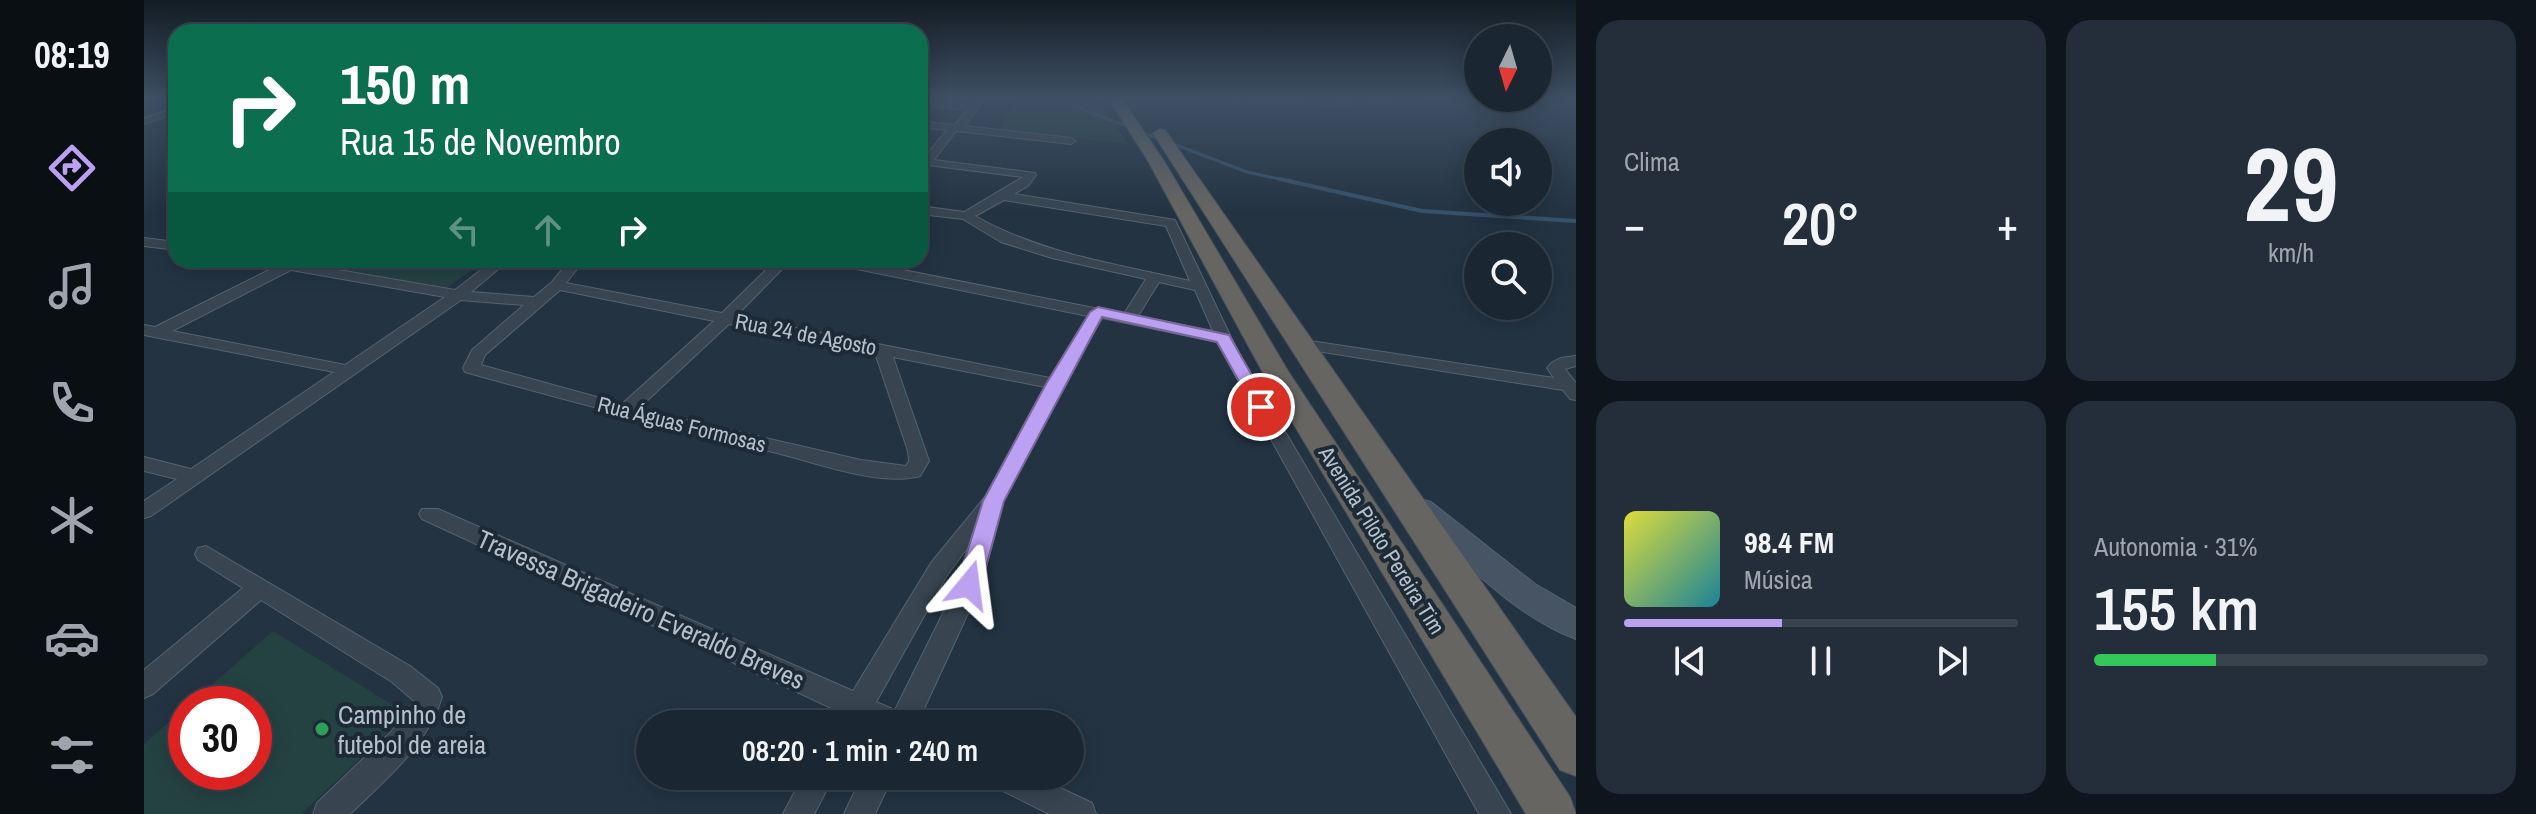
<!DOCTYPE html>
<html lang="pt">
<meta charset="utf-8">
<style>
:root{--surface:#1a2632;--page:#232e3a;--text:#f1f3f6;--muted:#9fa5ac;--line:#38434d;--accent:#bca0f2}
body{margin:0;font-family:"Archivo Narrow",sans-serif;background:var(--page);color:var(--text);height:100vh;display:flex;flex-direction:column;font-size:30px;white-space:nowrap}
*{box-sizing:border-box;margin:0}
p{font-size:26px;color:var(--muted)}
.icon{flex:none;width:44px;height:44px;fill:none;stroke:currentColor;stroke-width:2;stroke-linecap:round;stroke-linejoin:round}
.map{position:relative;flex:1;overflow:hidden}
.drawer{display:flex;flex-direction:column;gap:20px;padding:20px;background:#0e151c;width:960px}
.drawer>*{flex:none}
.banner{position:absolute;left:24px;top:24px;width:760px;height:244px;border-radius:24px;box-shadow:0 4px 20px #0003,0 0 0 2px var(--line);background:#0b6e4f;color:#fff;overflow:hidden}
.needle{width:52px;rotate:185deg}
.tools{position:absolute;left:1320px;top:24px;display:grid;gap:16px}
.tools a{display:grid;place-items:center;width:88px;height:88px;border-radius:50%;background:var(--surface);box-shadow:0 4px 20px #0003,0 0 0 2px var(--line);font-size:40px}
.speed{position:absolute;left:24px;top:686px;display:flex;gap:16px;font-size:40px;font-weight:700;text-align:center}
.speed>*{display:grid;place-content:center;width:104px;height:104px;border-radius:50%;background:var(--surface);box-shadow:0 4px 20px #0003,0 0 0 2px var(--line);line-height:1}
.speed .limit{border:12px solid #d22;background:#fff;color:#111}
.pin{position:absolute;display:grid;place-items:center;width:68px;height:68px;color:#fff;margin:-34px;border:4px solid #fff;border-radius:50%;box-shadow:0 2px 8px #0007}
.me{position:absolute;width:88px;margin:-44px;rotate:16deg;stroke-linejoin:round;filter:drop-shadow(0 0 6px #0008)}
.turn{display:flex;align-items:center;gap:28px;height:168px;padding:0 40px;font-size:36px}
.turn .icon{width:104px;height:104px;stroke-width:2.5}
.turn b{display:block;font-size:56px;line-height:68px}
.lanes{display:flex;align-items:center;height:76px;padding:0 40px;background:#0003;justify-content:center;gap:40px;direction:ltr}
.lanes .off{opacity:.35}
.big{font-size:60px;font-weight:600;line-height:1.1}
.drawer .card{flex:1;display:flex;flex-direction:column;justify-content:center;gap:12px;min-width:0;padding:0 28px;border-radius:24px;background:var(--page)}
.drawer .dial{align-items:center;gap:0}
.dial b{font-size:104px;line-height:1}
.song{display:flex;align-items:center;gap:24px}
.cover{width:96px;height:96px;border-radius:12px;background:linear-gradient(135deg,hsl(60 70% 55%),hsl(190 70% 35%))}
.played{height:8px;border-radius:4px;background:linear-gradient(90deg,var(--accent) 40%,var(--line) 40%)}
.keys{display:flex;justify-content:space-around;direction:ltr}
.heat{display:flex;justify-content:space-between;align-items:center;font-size:44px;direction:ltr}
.charge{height:12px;border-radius:6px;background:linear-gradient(90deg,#34c759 31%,var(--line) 0)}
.drawer .tiles{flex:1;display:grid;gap:20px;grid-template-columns:repeat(2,1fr)}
.trip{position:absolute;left:492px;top:710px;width:448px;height:80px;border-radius:40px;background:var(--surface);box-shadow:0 4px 20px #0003,0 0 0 2px var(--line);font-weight:600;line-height:80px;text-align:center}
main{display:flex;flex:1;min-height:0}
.dock{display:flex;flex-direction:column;width:144px;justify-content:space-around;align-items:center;background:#0a0f14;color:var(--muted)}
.dock .icon{width:56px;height:56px}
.dock .current{color:var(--accent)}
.dock b{font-size:36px;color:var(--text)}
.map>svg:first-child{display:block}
</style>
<main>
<nav class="dock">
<b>08:19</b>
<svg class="icon current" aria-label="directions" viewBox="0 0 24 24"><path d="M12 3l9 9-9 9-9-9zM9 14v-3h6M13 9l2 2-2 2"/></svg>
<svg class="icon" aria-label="music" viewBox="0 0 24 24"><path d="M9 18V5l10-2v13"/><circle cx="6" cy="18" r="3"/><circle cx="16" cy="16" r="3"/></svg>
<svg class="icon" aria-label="phone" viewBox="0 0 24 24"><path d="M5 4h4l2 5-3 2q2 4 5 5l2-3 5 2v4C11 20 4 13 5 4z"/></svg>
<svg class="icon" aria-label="climate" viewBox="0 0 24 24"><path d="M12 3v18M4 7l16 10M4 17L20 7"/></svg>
<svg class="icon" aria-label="car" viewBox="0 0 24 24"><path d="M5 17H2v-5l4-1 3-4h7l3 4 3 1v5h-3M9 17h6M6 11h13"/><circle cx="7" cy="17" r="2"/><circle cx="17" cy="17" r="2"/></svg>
<svg class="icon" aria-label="filters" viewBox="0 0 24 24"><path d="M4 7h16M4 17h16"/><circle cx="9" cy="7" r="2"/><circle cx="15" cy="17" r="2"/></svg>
</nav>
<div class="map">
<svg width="1432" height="814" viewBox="0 0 1432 814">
<rect width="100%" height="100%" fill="#233342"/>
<!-- green -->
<g fill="#254242">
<polygon points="872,99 950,99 985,144 855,130"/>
<polygon points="126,260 343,260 302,288"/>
<polygon points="129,631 263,714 157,814 0,814 0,744 42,707 42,772 110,772 110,704 46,704"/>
</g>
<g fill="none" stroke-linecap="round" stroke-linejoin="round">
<!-- stream-far1 -->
<polyline stroke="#36516a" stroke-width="3" points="911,99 1103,172 1145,181"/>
<!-- stream -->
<polyline stroke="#36516a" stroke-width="4" points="1136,179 1278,211 1432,221"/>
<defs>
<g id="service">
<polyline points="1060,99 1199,103 1276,99"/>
<polyline points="776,104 830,108"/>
</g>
<g id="minor">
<path d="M 832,99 L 841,99 L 820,126 L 927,138 L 932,141 L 927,144 L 812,131 L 790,160 L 891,173 L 892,175 L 884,186 L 870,194 L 1031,220 L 1094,352 L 1367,814 L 1335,814 L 1073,342 L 958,318 L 920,384 L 855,508 L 857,511 L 837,585 L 773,724 L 690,724 L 696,712 L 278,519 L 275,514 L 278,509 L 294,509 L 709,691 L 787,563 L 841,497 L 901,387 L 749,357 L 785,461 L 776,476 C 736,487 673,463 633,453 C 529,428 425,401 321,372 L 319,368 L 328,350 L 380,305 L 317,300 L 7,516 L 0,518 L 0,501 L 33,479 L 0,471 L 0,457 L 47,469 L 190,372 L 0,335 L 0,325 L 11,327 L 131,267 L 105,260 L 136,260 L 311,290 L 350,260 L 365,260 L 327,292 L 390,297 L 408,282 L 426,260 L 440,260 L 422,283 L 578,313 L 632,260 L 647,260 L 592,316 L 906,378 L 944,316 L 688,264 L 681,260 L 709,260 L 980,314 L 1002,279 L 908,258 L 857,242 L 819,219 L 776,214 L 776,206 L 820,212 L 879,177 L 776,164 L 776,158 L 780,158 L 803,130 L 776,127 L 776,121 L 811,125 ZM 860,200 L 1022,226 L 1046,281 C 972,264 898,254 831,216 ZM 147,270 L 301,297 L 201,365 L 28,331 ZM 1015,282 L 1051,290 L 1069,331 L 994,316 ZM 416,290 L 570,321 L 478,404 L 337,365 L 341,355 ZM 585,324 L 731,353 L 764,451 L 765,461 L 762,466 L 717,460 L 494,409 ZM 824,547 L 813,585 L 751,710 L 732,702 L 803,575 Z"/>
<polygon points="32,107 32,113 0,124 0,118"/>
<polygon points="0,238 32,242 32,250 0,246"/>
<path d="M 1160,340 L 1410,378 L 1403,368 C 1410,358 1420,357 1432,356 L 1432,366 L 1421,369 L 1432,383 L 1432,400 L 1426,399 L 1419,390 L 1154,348 L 1152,345 Z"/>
<path d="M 62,546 L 266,666 L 294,688 L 298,697 C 284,745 241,780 206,814 L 169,814 L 173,803 L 248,731 L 270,701 L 248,682 L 117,600 L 9,694 L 0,698 L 0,670 L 99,588 L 54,560 L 51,554 L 54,548 Z"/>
<polygon points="659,776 690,776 670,814 639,814"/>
<polygon points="718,776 749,776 731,814 700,814"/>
<polygon points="844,776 891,776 948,803 952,814 905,814 849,786"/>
</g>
<path id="secondary" d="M 1277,499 L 1287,502 L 1391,584 L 1432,608 L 1432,639 C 1373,618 1314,556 1267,516 L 1263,509 L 1267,502 Z"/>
<g id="trunk">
<polygon points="965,99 978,99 1020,161 1144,371 1426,797 1432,814 1382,814 1118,371 1004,161"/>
<polygon points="1016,129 1021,130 1432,717 1432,776 1416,770 1009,133"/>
</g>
</defs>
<!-- service casing -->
<use href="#service" stroke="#56636f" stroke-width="6"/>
<!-- minor casing -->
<use href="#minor" stroke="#56636f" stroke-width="2"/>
<!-- secondary casing -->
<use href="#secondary" stroke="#56636f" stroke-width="2"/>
<!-- trunk casing -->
<use href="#trunk" stroke="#43505c" stroke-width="2"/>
<!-- service -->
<use href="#service" stroke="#384551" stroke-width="5"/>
<!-- minor -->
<use href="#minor" fill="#384551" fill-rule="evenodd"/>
<!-- secondary -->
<use href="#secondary" fill="#465464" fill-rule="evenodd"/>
<!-- trunk -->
<use href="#trunk" fill="#676562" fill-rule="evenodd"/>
<!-- tram -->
<polyline stroke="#5a6978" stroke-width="2" points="0,118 32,107"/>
</g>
<!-- sky -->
<linearGradient id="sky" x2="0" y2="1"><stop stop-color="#131c24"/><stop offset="0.46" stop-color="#3f5065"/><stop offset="1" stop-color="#3f5065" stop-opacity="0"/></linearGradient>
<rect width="1432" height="213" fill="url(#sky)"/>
<!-- route -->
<polygon fill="#bca0f2" stroke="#7a689d" stroke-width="2" points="954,307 1085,335 1126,407 1117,412 1111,410 1073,342 958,317 860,501 837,585 833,591 825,594 816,591 813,585 839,501 902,384 946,312"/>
<!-- markers -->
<circle fill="#2e9e5b" stroke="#1d2a36" stroke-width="3" cx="178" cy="729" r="8"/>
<g text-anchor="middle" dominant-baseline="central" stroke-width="8" stroke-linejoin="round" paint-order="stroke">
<!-- street labels -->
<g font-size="22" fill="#b4c0cc" stroke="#1d2a36">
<text transform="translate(662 334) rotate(11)">Rua 24 de Agosto</text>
<text transform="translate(538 424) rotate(14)">Rua Águas Formosas</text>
<text transform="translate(1238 540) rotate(58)">Avenida Piloto Pereira Tim</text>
</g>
<!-- near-street labels -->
<g font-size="26" fill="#b4c0cc" stroke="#1d2a36">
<text transform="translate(497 609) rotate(24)">Travessa Brigadeiro Everaldo Breves</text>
</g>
<!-- near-poi labels -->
<g font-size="26" fill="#b4c0cc" stroke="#1d2a36" text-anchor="start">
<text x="194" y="714">Campinho de<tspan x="194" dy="30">futebol de areia</tspan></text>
</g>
</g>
</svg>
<div class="tools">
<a><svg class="needle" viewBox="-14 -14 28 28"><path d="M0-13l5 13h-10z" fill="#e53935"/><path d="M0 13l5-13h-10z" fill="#9fa5ac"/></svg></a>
<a><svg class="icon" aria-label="sound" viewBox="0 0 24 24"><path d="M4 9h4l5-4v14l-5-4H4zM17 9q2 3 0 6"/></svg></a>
<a><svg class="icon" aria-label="search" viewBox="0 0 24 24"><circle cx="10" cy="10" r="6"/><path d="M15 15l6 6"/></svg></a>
</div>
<div class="speed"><div class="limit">30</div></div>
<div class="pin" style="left:1117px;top:407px;background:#d93025"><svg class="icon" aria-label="arrive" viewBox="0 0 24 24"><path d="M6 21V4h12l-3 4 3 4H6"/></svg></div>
<svg class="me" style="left:825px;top:585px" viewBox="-20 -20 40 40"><path d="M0-17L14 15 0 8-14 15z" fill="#bca0f2" stroke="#fff" stroke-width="4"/></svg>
<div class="trip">08:20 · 1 min · 240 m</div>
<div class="banner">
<div class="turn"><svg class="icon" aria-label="right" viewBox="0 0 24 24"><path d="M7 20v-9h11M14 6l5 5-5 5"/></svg><div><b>150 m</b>Rua 15 de Novembro</div></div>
<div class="lanes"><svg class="icon off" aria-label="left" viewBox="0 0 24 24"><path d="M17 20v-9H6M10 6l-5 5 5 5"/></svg><svg class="icon off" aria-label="ahead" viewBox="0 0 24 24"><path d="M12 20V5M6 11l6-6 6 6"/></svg><svg class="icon" aria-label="right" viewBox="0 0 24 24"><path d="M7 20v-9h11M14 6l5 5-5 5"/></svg></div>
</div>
</div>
<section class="drawer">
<div class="tiles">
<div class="card"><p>Clima</p>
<div class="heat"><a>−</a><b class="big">20°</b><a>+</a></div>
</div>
<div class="card dial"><b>29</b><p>km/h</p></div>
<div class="card">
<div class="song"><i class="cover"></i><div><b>98.4 FM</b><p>Música</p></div></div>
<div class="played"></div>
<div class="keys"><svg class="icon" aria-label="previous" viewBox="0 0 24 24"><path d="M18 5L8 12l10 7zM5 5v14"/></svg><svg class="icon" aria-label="pause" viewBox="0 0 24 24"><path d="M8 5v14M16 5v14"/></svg><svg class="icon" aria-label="next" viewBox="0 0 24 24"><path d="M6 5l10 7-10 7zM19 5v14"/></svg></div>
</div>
<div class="card"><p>Autonomia · 31%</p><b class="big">155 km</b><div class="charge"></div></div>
</div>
</section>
</main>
